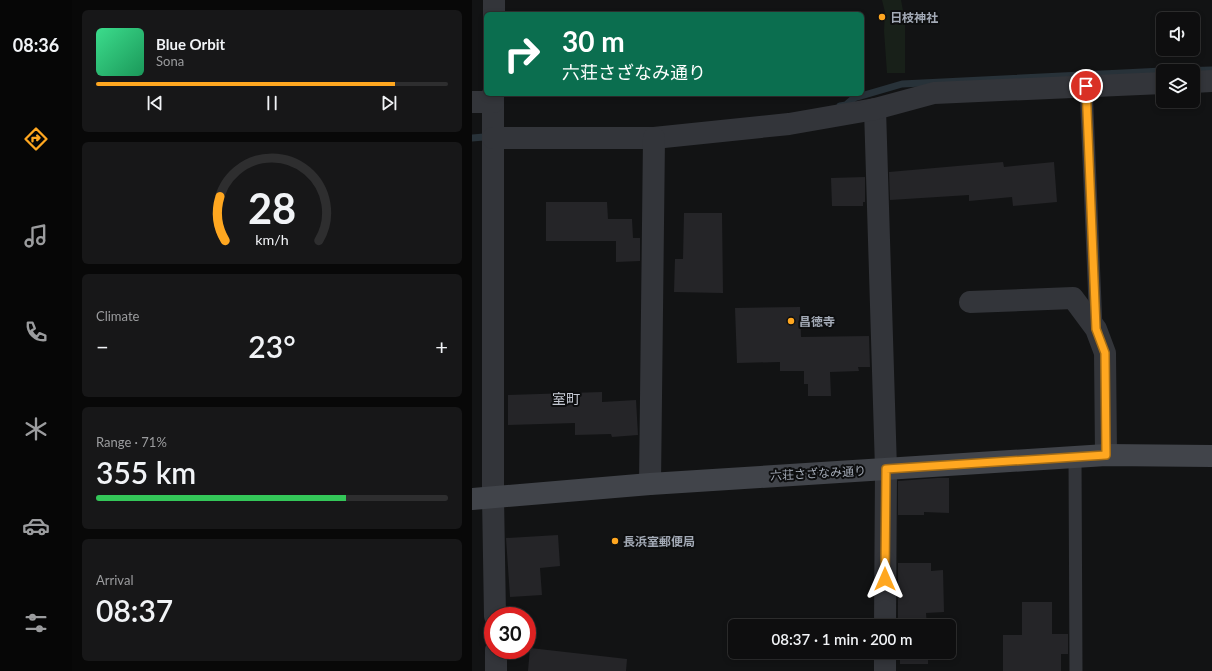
<!DOCTYPE html>
<meta charset="utf-8">
<style>
:root{--surface:#0e0e0f;--page:#171718;--text:#f1f3f6;--muted:#9b9c9e;--line:#2e2e2f;--accent:#ffa720}
body{margin:0;font-family:Lato,"Noto Sans JP",sans-serif;background:var(--page);color:var(--text);height:100vh;display:flex;flex-direction:column;font-size:15px;white-space:nowrap}
*{box-sizing:border-box;margin:0}
p{font-size:13px;color:var(--muted)}
.icon{flex:none;width:22px;height:22px;fill:none;stroke:currentColor;stroke-width:2;stroke-linecap:round;stroke-linejoin:round}
.map{position:relative;flex:1;overflow:hidden}
.side{display:flex;flex-direction:column;gap:10px;padding:10px;background:#080808;width:400px}
.side>*{flex:none}
.top-card{position:absolute;left:12px;top:12px;width:380px;height:84px;border-radius:6px;box-shadow:0 2px 6px #0003,0 0 0 1px var(--line);background:#0b6e4f;color:#fff;overflow:hidden}
.controls{position:absolute;left:684px;top:12px;display:grid;gap:8px}
.controls a{display:grid;place-items:center;width:44px;height:44px;border-radius:6px;background:var(--surface);box-shadow:0 2px 6px #0003,0 0 0 1px var(--line);font-size:20px}
.speed{position:absolute;left:12px;top:607px;display:flex;gap:8px;font-size:20px;font-weight:700;text-align:center}
.speed>*{display:grid;place-content:center;width:52px;height:52px;border-radius:50%;background:var(--surface);box-shadow:0 2px 6px #0003,0 0 0 1px var(--line);line-height:1}
.speed .limit{border:6px solid #d22;background:#fff;color:#111}
.pin{position:absolute;display:grid;place-items:center;width:34px;height:34px;color:#fff;margin:-17px;border:2px solid #fff;border-radius:50%;box-shadow:0 1px 4px #0007}
.me{position:absolute;width:44px;margin:-22px;rotate:0deg;stroke-linejoin:round;filter:drop-shadow(0 0 3px #0008)}
.turn{display:flex;align-items:center;gap:14px;height:84px;padding:0 12px;font-size:18px}
.turn .icon{width:52px;height:52px;stroke-width:2.5}
.turn b{display:block;font-size:28px;line-height:34px}
.big{font-size:30px;font-weight:600;line-height:1.1}
.side .tile{flex:1;display:flex;flex-direction:column;justify-content:center;gap:6px;min-width:0;padding:0 14px;border-radius:6px;background:var(--page)}
.side .dial{align-items:center;gap:0}
.dial svg{height:104px;overflow:visible;fill:none;stroke:var(--line);stroke-width:7;stroke-linecap:round;text-anchor:middle}
.dial text{fill:var(--text);stroke:none}
.song{display:flex;align-items:center;gap:12px}
.cover{width:48px;height:48px;border-radius:6px;background:linear-gradient(135deg,hsl(150 70% 55%),hsl(150 70% 35%))}
.played{height:4px;border-radius:2px;background:linear-gradient(90deg,var(--accent) 85%,var(--line) 85%)}
.keys{display:flex;justify-content:space-around;direction:ltr}
.heat{display:flex;justify-content:space-between;align-items:center;font-size:22px;direction:ltr}
.charge{height:6px;border-radius:3px;background:linear-gradient(90deg,#34c759 71%,var(--line) 0)}
.trip{position:absolute;left:256px;top:619px;width:228px;height:40px;border-radius:6px;background:var(--surface);box-shadow:0 2px 6px #0003,0 0 0 1px var(--line);font-weight:600;line-height:40px;text-align:center}
main{display:flex;flex:1;min-height:0}
.tab-bar{display:flex;flex-direction:column;width:72px;justify-content:space-around;align-items:center;background:#060606;color:var(--muted)}
.tab-bar .icon{width:28px;height:28px}
.tab-bar .current{color:var(--accent)}
.tab-bar b{font-size:18px;color:var(--text)}
.map>svg:first-child{display:block}
</style>
<main>
<nav class="tab-bar">
<b>08:36</b>
<svg class="icon current" aria-label="directions" viewBox="0 0 24 24"><path d="M12 3l9 9-9 9-9-9zM9 14v-3h6M13 9l2 2-2 2"/></svg>
<svg class="icon" aria-label="music" viewBox="0 0 24 24"><path d="M9 18V5l10-2v13"/><circle cx="6" cy="18" r="3"/><circle cx="16" cy="16" r="3"/></svg>
<svg class="icon" aria-label="phone" viewBox="0 0 24 24"><path d="M5 4h4l2 5-3 2q2 4 5 5l2-3 5 2v4C11 20 4 13 5 4z"/></svg>
<svg class="icon" aria-label="climate" viewBox="0 0 24 24"><path d="M12 3v18M4 7l16 10M4 17L20 7"/></svg>
<svg class="icon" aria-label="car" viewBox="0 0 24 24"><path d="M5 17H2v-5l4-1 3-4h7l3 4 3 1v5h-3M9 17h6M6 11h13"/><circle cx="7" cy="17" r="2"/><circle cx="17" cy="17" r="2"/></svg>
<svg class="icon" aria-label="filters" viewBox="0 0 24 24"><path d="M4 7h16M4 17h16"/><circle cx="9" cy="7" r="2"/><circle cx="15" cy="17" r="2"/></svg>
</nav>
<section class="side">
<div class="tile">
<div class="song"><i class="cover"></i><div><b>Blue Orbit</b><p>Sona</p></div></div>
<div class="played"></div>
<div class="keys"><svg class="icon" aria-label="previous" viewBox="0 0 24 24"><path d="M18 5L8 12l10 7zM5 5v14"/></svg><svg class="icon" aria-label="pause" viewBox="0 0 24 24"><path d="M8 5v14M16 5v14"/></svg><svg class="icon" aria-label="next" viewBox="0 0 24 24"><path d="M6 5l10 7-10 7zM19 5v14"/></svg></div>
</div>
<div class="tile dial"><svg viewBox="0 0 100 80">
<path d="M14 69A42 42 0 1 1 86 69"/>
<path d="M14 69A42 42 0 0 1 10 35" stroke="#ffa720"/>
<text x="50" y="56" font-size="32" font-weight="700">28</text>
<text x="50" y="72" font-size="11">km/h</text>
</svg></div>
<div class="tile"><p>Climate</p>
<div class="heat"><a>−</a><b class="big">23°</b><a>+</a></div>
</div>
<div class="tile"><p>Range · 71%</p><b class="big">355 km</b><div class="charge"></div></div>
<div class="tile"><p>Arrival</p><b class="big">08:37</b></div>
</section>
<div class="map">
<svg width="740" height="671" viewBox="0 0 740 671">
<rect width="100%" height="100%" fill="#121314"/>
<!-- green -->
<polygon fill="#182019" points="410,0 429,0 433,21 433,73 415,73 412,31 413,12"/>
<g fill="none" stroke-linecap="round" stroke-linejoin="round">
<!-- stream -->
<g stroke="#283239" stroke-width="7">
<polyline points="703,71 740,70"/>
<polyline points="368,106 374,105 382,98 430,84 691,71"/>
<polyline points="0,138 12,137"/>
</g>
</g>
<!-- building -->
<g fill="#252528">
<polygon points="531,162 532,167 582,162 585,202 541,206 540,197 497,201 497,195 418,200 417,172"/>
<polygon points="393,177 393,202 391,202 391,206 360,206 359,178"/>
<polygon points="74,202 135,202 136,219 160,219 161,238 168,238 168,261 144,262 144,241 74,241"/>
<polygon points="212,213 250,213 251,293 202,292 203,259 211,259"/>
<polygon points="328,307 329,337 397,336 398,367 386,367 387,371 358,372 359,396 336,396 336,384 332,384 332,371 308,371 308,362 265,363 263,308"/>
<polygon points="130,392 130,402 164,400 166,435 140,437 139,434 103,435 103,423 36,425 36,395"/>
<polygon points="465,478 477,478 477,513 452,512 452,515 426,515 426,481"/>
<polygon points="86,535 88,566 68,568 70,595 38,597 34,538"/>
<polygon points="426,563 459,563 459,571 471,570 472,612 454,613 455,626 426,626"/>
<polygon points="550,602 580,602 580,634 596,634 596,654 589,654 589,671 531,671 531,635 550,635"/>
<polygon points="58,648 155,659 154,671 56,671"/>
<rect x="428" y="652" width="28" height="12"/>
</g>
<g fill="none" stroke-linecap="round" stroke-linejoin="round">
<!-- lane -->
<g stroke="#33353a" stroke-width="13">
<polyline points="614,86 624,328"/>
<polyline points="603,457 604,671"/>
</g>
<!-- street -->
<g stroke="#33353a" stroke-width="22">
<polyline points="22,14 22,0"/>
<polyline points="721,82 740,81"/>
<polyline points="21,94 21,497 23,616"/>
<polyline points="0,102 21,102"/>
<polyline points="403,109 414,469 413,626"/>
<polyline points="21,138 182,138 317,124 403,109 462,93 691,83"/>
<polyline points="498,302 601,298 624,329 633,353 634,455"/>
<polyline points="178,484 182,138"/>
<polyline points="24,650 24,671"/>
<polyline points="413,671 413,652"/>
</g>
<!-- secondary -->
<polyline stroke="#41444a" stroke-width="22" points="0,499 178,484 634,455 740,456"/>
</g>
<g fill="none" stroke-linecap="round" stroke-linejoin="round">
<defs>
<polyline id="route" points="413,579 414,469 634,455 633,353 624,329 614,86"/>
</defs>
<!-- route casing -->
<use href="#route" stroke="#a66d15" stroke-width="10"/>
<!-- route -->
<use href="#route" stroke="#ffa720" stroke-width="7"/>
</g>
<!-- markers -->
<g fill="#ffa720" stroke="#0d0e0f" stroke-width="1.5">
<circle cx="410" cy="17" r="4"/>
<circle cx="319" cy="321" r="4"/>
<circle cx="143" cy="541" r="4"/>
</g>
<g text-anchor="middle" dominant-baseline="central" stroke-width="4" stroke-linejoin="round" paint-order="stroke">
<!-- poi labels -->
<g font-size="12" font-weight="bold" fill="#a3aab6" stroke="#0d0e0f" text-anchor="start">
<text x="418" y="17">日枝神社</text>
<text x="327" y="321">昌徳寺</text>
<text x="151" y="541">長浜室郵便局</text>
</g>
<!-- street labels -->
<g font-size="12" fill="#a3aab6" stroke="#0d0e0f">
<text transform="translate(346 473) rotate(-3)">六荘さざなみ通り</text>
</g>
<!-- quarter labels -->
<g font-size="14" fill="#c4c8d2" stroke="#0d0e0f">
<text x="94" y="398">室町</text>
</g>
</g>
</svg>
<div class="controls">
<a><svg class="icon" aria-label="sound" viewBox="0 0 24 24"><path d="M4 9h4l5-4v14l-5-4H4zM17 9q2 3 0 6"/></svg></a>
<a><svg class="icon" aria-label="layers" viewBox="0 0 24 24"><path d="M12 4l9 5-9 5-9-5zM3 14l9 5 9-5"/></svg></a>
</div>
<div class="speed"><div class="limit">30</div></div>
<div class="pin" style="left:614px;top:86px;background:#d93025"><svg class="icon" aria-label="arrive" viewBox="0 0 24 24"><path d="M6 21V4h12l-3 4 3 4H6"/></svg></div>
<svg class="me" style="left:413px;top:579px" viewBox="-20 -20 40 40"><path d="M0-17L14 15 0 8-14 15z" fill="#ffa720" stroke="#fff" stroke-width="4"/></svg>
<div class="trip">08:37 · 1 min · 200 m</div>
<div class="top-card">
<div class="turn"><svg class="icon" aria-label="right" viewBox="0 0 24 24"><path d="M7 20v-9h11M14 6l5 5-5 5"/></svg><div><b>30 m</b>六荘さざなみ通り</div></div>
</div>
</div>
</main>
